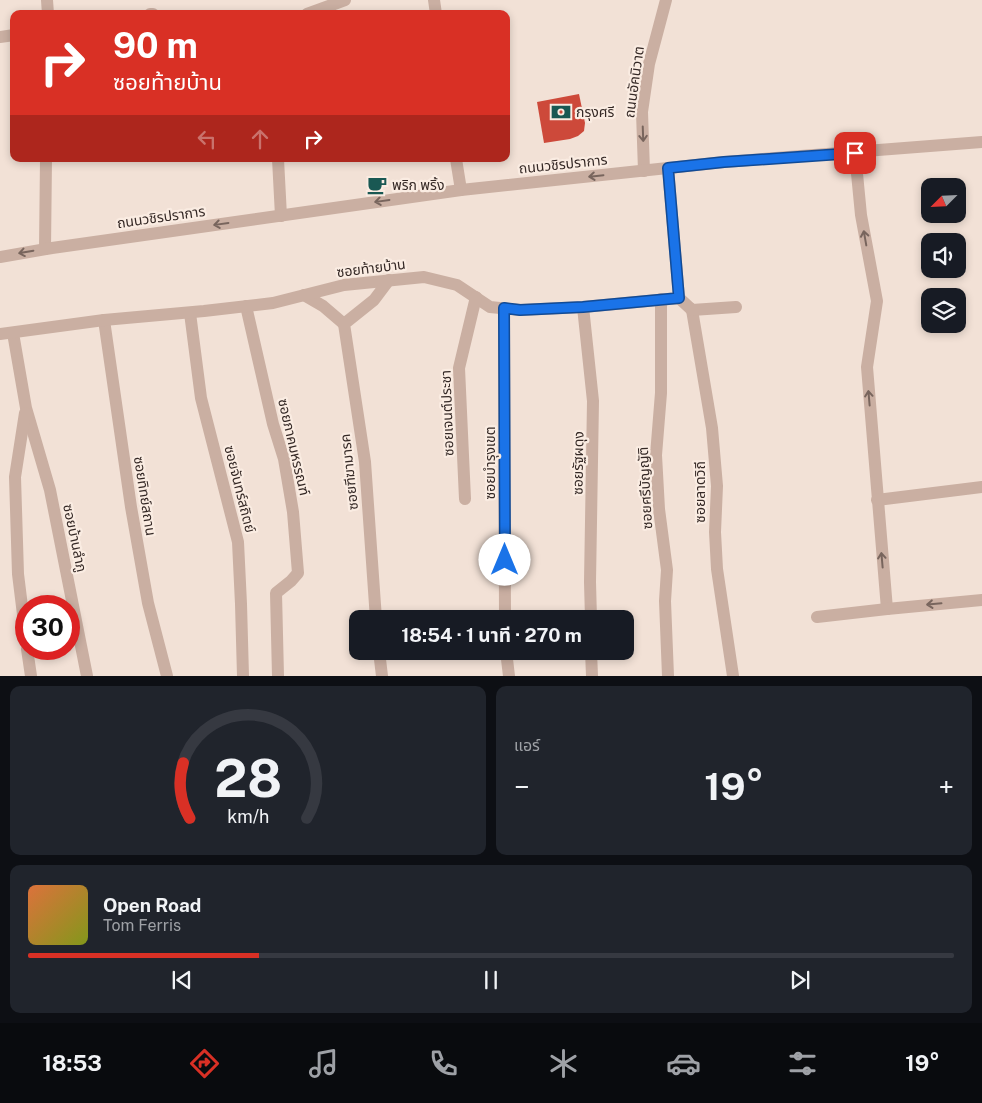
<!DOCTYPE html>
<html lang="th">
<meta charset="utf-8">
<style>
:root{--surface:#171b24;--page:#20242c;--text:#f1f3f6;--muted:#9ea1a6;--line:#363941;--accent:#d93025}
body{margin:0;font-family:"Public Sans","Noto Sans Thai",sans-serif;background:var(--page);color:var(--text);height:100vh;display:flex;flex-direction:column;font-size:19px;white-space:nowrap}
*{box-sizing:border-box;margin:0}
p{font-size:16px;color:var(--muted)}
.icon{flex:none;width:28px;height:28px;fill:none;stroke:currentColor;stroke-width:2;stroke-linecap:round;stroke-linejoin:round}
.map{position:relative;height:676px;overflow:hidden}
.details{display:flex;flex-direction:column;gap:10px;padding:10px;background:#0d0f14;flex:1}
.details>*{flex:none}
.top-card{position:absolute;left:10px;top:10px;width:500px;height:152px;border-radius:10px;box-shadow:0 2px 8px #0003;background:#d93025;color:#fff;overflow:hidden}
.needle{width:32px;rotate:246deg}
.tools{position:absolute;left:921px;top:178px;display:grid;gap:10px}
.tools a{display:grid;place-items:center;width:45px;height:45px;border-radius:10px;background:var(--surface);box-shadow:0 2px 8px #0003;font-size:25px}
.speed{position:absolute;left:15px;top:595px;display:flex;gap:10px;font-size:25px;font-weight:700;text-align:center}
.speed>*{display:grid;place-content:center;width:65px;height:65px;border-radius:50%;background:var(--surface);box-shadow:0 2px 8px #0003;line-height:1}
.speed .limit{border:8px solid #d22;background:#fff;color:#111}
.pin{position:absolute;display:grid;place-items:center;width:42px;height:42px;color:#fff;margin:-21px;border-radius:10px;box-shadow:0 2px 8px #0006}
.me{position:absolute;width:55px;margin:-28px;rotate:0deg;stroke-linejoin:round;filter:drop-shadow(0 0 4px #0008)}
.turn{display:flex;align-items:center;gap:18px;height:105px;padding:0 20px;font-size:22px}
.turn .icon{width:65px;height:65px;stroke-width:2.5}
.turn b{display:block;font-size:35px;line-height:42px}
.lanes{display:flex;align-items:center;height:48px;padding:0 20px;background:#0003;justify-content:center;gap:25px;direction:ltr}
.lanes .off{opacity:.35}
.big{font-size:38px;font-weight:700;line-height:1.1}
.details .card{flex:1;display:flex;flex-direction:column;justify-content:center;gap:8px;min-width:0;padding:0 18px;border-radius:10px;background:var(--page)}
.details .dial{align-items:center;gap:0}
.dial svg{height:130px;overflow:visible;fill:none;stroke:var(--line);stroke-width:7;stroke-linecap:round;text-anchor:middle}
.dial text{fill:var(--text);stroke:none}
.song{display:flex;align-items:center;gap:15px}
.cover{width:60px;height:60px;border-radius:8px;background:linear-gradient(135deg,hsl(20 70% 55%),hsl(70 70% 35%))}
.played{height:5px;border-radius:2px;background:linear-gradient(90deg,var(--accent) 25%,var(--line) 25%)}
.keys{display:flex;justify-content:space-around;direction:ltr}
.heat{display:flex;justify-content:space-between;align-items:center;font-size:28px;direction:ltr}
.details .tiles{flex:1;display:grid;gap:10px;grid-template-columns:1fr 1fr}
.card:last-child{grid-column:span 2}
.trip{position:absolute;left:349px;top:610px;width:285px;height:50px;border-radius:10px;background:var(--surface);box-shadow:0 2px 8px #0003;font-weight:700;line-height:50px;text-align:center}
.dock{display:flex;height:80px;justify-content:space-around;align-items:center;background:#090b0e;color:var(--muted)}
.dock .icon{width:35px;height:35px}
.dock .on{color:var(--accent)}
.dock b{font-size:22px;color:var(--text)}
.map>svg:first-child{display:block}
</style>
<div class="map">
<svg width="982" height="676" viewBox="0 0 982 676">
<rect width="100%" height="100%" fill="#f2e1d6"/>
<!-- building -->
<polygon fill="#cd493a" points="579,94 585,123 584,131 578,136 570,139 544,143 537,102"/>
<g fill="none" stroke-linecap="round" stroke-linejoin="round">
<!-- minor -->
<g stroke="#caafa2" stroke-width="12">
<polyline points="47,0 48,14"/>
<polyline points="434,0 436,14"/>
<polyline points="150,14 153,14"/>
<polyline points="307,14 345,0"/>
<polyline points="0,37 14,35"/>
<polyline points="855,153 861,215 877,301 867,367 887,609"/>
<polyline points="278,159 281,216"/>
<polyline points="456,159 461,190"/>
<polyline points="668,168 679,298"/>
<polyline points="644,171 642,112 649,64 666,0"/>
<polyline points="45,249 46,159"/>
<polyline points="0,257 52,248 461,190 724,162 982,142"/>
<polyline points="304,295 323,306 344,324"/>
<polyline points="661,299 661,393 656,455 659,509 667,570 665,601 668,676"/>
<polyline points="246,306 273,424 284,459 293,512 298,573 291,581 276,593 278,676"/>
<polyline points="583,307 593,401 590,582 591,619"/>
<polyline points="504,308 505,619"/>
<polyline points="692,310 712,428 717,486 715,532 717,569 733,676"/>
<polyline points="190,313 201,398 238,542 241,604 243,676"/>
<polyline points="104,320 131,507 148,603 167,676"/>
<polyline points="13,333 26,408 50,490 87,676"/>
<polyline points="0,334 104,320 204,311 273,303 344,285 424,277 457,285 490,307 520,310 583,307 679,298 692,310 736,307"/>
<polyline points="25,413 15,477 18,574 26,639"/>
<polyline points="465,499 459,368 476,297"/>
<polyline points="877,500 982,487"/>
<polyline points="817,617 887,609 982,600"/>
<polyline points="376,619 365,462 344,324 374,300 389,280"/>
<polyline points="27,649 31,676"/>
<polyline points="379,651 382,676"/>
<polyline points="506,651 509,676"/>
<polyline points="591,651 592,676"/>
</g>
</g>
<!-- one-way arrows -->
<defs><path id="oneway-shaft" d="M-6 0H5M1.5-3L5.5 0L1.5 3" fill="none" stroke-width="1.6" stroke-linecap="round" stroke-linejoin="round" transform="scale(1.25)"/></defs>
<g stroke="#78655d">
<use href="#oneway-shaft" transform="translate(643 134) rotate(88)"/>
<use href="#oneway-shaft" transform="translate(596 176) rotate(174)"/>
<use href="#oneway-shaft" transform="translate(382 201) rotate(172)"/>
<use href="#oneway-shaft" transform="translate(221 224) rotate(172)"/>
<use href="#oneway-shaft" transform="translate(865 238) rotate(-100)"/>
<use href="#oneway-shaft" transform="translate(26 252) rotate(170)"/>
<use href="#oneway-shaft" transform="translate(869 398) rotate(-95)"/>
<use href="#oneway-shaft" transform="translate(882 560) rotate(-95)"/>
<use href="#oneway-shaft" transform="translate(934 604) rotate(175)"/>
</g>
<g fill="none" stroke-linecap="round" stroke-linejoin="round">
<defs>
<polyline id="route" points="505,560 504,308 520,310 583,307 679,298 668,168 724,162 855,153"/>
</defs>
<!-- route casing -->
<use href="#route" stroke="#114b97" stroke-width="12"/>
<!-- route -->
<use href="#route" stroke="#1a73e8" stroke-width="9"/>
</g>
<!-- icons -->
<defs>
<symbol id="bank-bare" viewBox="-9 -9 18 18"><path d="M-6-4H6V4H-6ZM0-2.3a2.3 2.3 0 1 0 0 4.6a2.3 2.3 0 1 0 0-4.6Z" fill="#195853" stroke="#faece2" stroke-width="2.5" paint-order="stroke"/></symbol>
<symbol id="cafe-bare" viewBox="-9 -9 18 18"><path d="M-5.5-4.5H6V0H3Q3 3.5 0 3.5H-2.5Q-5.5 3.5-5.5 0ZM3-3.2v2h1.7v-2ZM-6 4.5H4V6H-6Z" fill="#195853" stroke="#faece2" stroke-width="2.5" paint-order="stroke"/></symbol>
</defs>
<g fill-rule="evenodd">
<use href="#bank-bare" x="547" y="98" width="28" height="28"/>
<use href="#cafe-bare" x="363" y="171" width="28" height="28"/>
</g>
<g text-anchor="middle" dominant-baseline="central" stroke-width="4.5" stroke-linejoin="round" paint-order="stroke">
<!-- street labels -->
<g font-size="14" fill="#342825" stroke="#faece2">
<text transform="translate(634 82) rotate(-82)">ถนนอัคนิวาต</text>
<text transform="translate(563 164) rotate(-6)">ถนนวชิรปราการ</text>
<text transform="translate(161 217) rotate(-8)">ถนนวชิรปราการ</text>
<text transform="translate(371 268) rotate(-7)">ซอยท้ายบ้าน</text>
<text transform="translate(447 413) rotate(-92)">ซอยเจนต์ประชา</text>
<text transform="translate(294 447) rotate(77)">ซอยภาคมหรรณฑ์</text>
<text transform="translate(490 463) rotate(-90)">ซอยบำรุงเขต</text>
<text transform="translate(578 463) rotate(-89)">ซอยรัฐผดุง</text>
<text transform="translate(349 472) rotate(-96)">ซอยฑีฆามารค</text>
<text transform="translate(645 488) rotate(-93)">ซอยศรีบัญญัติ</text>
<text transform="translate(240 489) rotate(76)">ซอยจันทร์สถิตย์</text>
<text transform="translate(700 492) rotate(-90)">ซอยลาดวิถี</text>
<text transform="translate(145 496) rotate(81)">ซอยทิทย์สถาน</text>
<text transform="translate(75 538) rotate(78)">ซอยบ้านลำภู</text>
</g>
<!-- poi labels -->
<g font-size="14" fill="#342825" stroke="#faece2" text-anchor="start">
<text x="576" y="112">กรุงศรี</text>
<text x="392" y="185">พริก พริ้ง</text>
</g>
</g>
</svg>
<div class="tools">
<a><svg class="needle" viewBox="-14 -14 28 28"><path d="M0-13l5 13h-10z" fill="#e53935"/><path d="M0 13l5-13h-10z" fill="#9ea1a6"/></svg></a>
<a><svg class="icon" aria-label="sound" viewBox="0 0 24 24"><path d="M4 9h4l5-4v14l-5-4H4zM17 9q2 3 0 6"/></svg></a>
<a><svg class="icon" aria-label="layers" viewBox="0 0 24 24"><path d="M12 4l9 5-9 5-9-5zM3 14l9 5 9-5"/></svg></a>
</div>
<div class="speed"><div class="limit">30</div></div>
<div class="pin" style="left:855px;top:153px;background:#d93025"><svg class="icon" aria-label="arrive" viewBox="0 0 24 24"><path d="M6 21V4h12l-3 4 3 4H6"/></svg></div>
<svg class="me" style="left:505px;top:560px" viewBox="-20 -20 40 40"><circle r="19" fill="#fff"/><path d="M0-13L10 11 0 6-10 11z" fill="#1a73e8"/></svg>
<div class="trip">18:54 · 1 นาที · 270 m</div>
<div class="top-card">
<div class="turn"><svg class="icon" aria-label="right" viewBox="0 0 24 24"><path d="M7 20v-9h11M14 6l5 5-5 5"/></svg><div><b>90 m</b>ซอยท้ายบ้าน</div></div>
<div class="lanes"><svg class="icon off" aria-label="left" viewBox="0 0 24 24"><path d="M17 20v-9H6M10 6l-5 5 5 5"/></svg><svg class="icon off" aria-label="ahead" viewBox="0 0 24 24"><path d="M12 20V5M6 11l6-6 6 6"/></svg><svg class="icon" aria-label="right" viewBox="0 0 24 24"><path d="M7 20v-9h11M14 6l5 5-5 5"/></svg></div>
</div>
</div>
<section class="details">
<div class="tiles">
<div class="card dial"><svg viewBox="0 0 100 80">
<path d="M14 69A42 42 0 1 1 86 69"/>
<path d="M14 69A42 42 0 0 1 10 35" stroke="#d93025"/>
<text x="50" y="56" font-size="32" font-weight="700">28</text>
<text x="50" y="72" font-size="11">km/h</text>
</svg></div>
<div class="card"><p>แอร์</p>
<div class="heat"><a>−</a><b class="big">19°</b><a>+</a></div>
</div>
<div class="card">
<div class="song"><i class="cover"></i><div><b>Open Road</b><p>Tom Ferris</p></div></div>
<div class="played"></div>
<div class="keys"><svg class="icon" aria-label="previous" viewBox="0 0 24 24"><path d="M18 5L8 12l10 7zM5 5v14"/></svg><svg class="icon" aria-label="pause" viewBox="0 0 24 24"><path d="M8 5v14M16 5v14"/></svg><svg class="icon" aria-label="next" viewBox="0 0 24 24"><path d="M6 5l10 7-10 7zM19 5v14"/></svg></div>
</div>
</div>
</section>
<nav class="dock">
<b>18:53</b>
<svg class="icon on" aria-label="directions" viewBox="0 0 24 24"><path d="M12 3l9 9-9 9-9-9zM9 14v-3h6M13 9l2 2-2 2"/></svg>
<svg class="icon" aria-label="music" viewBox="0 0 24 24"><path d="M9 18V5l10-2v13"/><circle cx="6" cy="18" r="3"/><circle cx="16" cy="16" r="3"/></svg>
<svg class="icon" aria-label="phone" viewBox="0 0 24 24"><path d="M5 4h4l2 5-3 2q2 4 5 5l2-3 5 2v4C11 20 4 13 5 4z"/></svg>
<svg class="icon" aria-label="climate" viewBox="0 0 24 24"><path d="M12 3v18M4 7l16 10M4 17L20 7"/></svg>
<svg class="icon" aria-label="car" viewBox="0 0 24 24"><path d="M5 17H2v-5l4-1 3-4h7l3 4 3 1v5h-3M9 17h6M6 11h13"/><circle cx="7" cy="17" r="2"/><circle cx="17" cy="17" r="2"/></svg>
<svg class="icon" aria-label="filters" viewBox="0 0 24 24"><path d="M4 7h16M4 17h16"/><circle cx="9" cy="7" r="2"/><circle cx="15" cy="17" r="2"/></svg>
<b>19°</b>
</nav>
